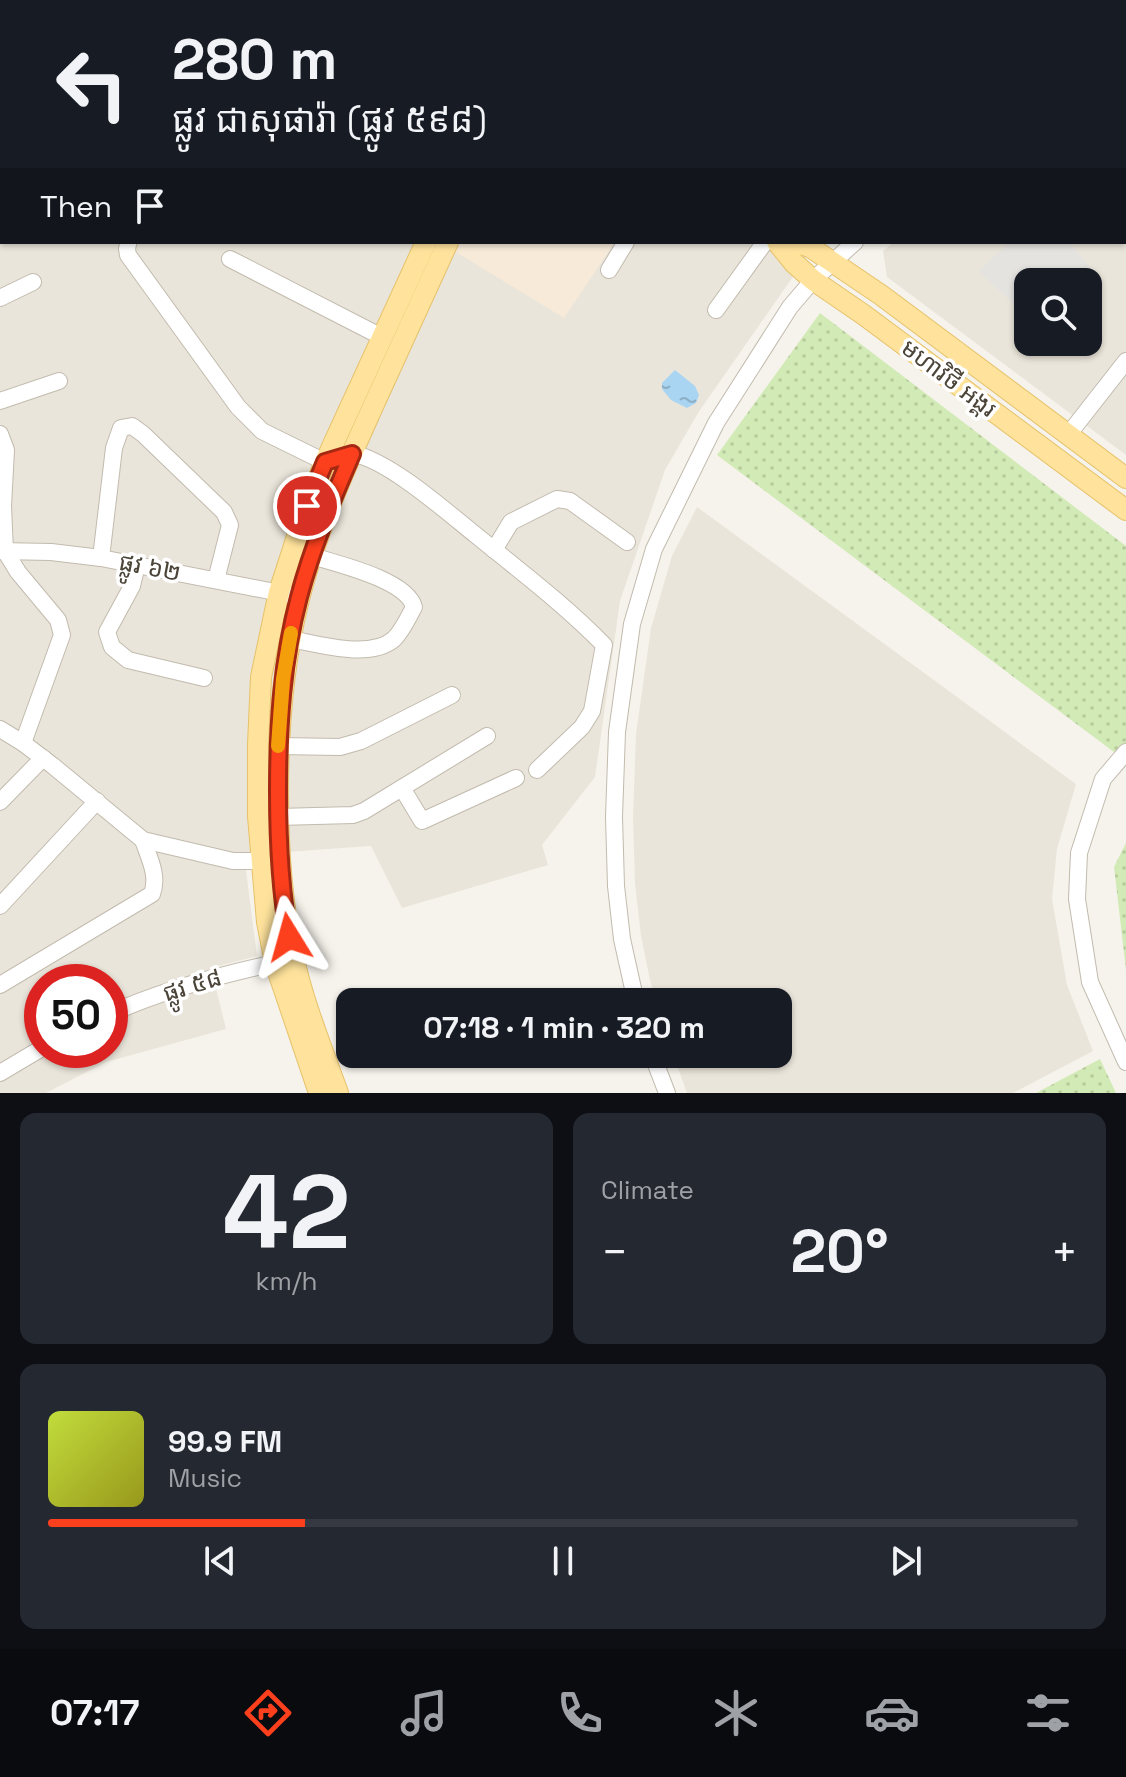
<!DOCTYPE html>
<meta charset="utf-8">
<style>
:root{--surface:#171b24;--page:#242831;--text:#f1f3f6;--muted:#9ea1a6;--line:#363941;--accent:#fc3f1d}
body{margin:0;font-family:"Space Grotesk","Noto Sans Khmer",sans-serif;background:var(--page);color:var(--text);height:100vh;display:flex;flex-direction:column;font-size:30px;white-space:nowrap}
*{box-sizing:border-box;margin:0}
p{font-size:26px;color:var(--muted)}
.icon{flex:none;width:44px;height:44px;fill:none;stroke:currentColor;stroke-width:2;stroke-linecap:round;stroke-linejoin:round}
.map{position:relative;height:1093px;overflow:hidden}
.sheet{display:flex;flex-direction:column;gap:20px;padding:20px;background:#0d0f14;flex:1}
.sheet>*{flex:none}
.banner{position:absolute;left:0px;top:0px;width:1126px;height:244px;box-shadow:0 2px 6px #0004;background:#171b24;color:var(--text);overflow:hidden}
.buttons{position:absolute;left:1014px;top:268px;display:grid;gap:16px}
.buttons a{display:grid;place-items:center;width:88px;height:88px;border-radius:16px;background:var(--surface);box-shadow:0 2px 6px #0004;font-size:40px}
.speed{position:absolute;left:24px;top:964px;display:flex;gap:16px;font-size:40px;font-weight:700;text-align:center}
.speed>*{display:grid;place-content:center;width:104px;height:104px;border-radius:50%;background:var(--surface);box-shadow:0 2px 6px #0004;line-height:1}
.speed .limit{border:12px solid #d22;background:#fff;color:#111}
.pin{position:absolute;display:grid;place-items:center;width:68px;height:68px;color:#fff;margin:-34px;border:4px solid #fff;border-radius:50%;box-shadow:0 2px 8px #0007}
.me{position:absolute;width:88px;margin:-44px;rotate:352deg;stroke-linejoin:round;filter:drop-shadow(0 0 6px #0008)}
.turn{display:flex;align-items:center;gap:28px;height:168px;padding:0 40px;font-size:36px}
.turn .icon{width:104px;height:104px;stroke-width:2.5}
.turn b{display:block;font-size:56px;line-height:68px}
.then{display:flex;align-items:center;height:76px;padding:0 40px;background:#0003;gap:16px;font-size:30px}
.big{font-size:60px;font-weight:600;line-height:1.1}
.sheet .card{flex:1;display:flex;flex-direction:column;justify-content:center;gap:12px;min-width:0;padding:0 28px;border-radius:16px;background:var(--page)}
.sheet .dial{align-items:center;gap:0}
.dial b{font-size:104px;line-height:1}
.song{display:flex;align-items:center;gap:24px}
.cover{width:96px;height:96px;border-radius:12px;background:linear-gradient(135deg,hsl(70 70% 55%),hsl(60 70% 35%))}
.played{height:8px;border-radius:4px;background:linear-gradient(90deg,var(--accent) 25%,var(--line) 25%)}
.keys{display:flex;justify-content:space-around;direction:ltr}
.heat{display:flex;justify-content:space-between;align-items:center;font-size:44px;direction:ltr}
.sheet .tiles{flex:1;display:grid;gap:20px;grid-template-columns:1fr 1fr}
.card:last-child{grid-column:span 2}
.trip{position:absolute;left:336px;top:988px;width:456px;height:80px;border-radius:16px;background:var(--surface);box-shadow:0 2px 6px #0004;font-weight:600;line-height:80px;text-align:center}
.dock{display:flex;height:128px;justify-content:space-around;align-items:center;background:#090b0e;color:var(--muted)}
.dock .icon{width:56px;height:56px}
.dock .selected{color:var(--accent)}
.dock b{font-size:36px;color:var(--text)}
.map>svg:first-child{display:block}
</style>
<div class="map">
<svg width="1126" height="1093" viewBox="0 0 1126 1093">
<defs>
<pattern id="grass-dots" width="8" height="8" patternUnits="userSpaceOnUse" patternTransform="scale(2)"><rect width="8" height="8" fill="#d2eab5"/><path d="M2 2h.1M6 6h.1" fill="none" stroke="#b6ca9c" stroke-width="1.8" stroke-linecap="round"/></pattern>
<pattern id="water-ripples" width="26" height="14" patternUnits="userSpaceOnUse" patternTransform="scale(2)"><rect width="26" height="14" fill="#a9d4f2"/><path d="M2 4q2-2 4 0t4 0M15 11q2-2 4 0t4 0" fill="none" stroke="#8caec5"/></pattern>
</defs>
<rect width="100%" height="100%" fill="#f6f3ec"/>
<!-- residential -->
<g fill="#eae5da" fill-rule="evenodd">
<path d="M 0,0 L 1027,0 L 1024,2 L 2,2 L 2,242 L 824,242 L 806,258 L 698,413 L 665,470 L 620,601 L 595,777 L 542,845 L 548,865 L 402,908 L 371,846 L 244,855 L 257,956 L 211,968 L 226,1029 L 106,1062 L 46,1093 L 0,1093 ZM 42,982 L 110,982 L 110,1050 L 42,1050 Z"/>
<path d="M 1126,72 L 1126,455 L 887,277 L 883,251 L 894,242 L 1124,242 L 1124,73 ZM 1028,282 L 1088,282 L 1088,342 L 1028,342 Z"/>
<polygon points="697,507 1076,784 1057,849 1052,899 1067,985 1093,1051 1013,1093 687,1093 673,1054 778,1054 778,1002 656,1002 650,980 641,936 635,884 633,817 636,734 651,628 672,556"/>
</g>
<!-- commercial -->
<polygon fill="#f7ead8" points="455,242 615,242 564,318 451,249"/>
<!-- grass -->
<g fill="url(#grass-dots)">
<polygon points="820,313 1126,546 1126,761 717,455"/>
<polygon points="1126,843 1126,970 1114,867"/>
<polygon points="1100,1059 1116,1093 1036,1093"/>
</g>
<!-- parking -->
<polygon fill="#e5e3e0" points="1010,242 1069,242 1103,282 1088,295 1088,282 1028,282 1028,317 981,274 980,270"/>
<!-- water -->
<polygon fill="url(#water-ripples)" points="675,370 695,386 699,395 696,403 687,408 671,400 662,389 662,383"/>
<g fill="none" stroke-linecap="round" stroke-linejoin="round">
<defs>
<g id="minor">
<polyline points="479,0 479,2"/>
<polyline points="210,2 212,0"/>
<polyline points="1124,51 1126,51"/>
<polyline points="0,91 2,93"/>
<polyline points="0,145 2,143"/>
<path d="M 128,244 L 127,249 L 128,255 L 238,407 L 262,431 L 325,462 C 333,460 346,453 354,454 C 390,461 448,513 477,536 C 520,571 565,605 604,645 L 592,711 L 582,727 L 537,770"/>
<polyline points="230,259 382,337"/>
<polyline points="609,270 626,242"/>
<polyline points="0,298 33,282"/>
<polyline points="716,310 765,242"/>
<polyline points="0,401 59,381"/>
<polyline points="0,434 6,450 3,506 5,551 18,572 58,620 62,635 23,743"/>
<polyline points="1068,435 1126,361"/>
<polyline points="494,550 511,522 557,499 570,501 627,542"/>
<polyline points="0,551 51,552 101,558 290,595"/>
<polyline points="101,558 114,448 121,428 132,426 143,434 224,512 230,525 216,580"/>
<polyline points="137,565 132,586 107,632 112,647 128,660 204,678"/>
<path d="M 290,639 C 318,644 370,660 394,639 C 403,630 408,618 414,607 C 407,580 338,564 312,556"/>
<polyline points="0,729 23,743 52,765 143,840 233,861 261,861"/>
<polyline points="278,746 340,747 361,741 452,695"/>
<polyline points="1126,752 1103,779 1079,853 1077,899 1090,982 1126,1062"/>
<polyline points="402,788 422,821 516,778"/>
<polyline points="0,802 43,758"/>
<polyline points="278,817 353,815 364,811 487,736"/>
<polyline points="0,906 97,801"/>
<path d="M 0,985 L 152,894 C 159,876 149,858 143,840"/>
<polyline points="636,1002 622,939 616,886 614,817 617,732 632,624 654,549 716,423 790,307 813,280 855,242"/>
<path d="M 110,1014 C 162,990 220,975 275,963"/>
<polyline points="652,1054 667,1093"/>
<polyline points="0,1073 42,1048"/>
</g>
<g id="major">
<polyline points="302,0 306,2"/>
<polyline points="344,0 348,2"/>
<polyline points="535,2 536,0"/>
<polyline points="602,2 604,0"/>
<polyline points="636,2 639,0"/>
<polyline points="777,242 794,263 813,280 864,315 1126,510"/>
<polyline points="794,242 810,247 881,295 1126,478"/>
<polyline points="319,1093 275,963 267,922 258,816 258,745 261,677 279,592 307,506 325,462 426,242"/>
<path d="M 338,1093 C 322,1048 303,1002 293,955 C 281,901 278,846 278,792 C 278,727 283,663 299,599 C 315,535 343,473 370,413 C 396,356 422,299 448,242"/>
</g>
</defs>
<!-- minor casing -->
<use href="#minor" stroke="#c2bbae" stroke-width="18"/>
<!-- major casing -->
<use href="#major" stroke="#e6c16a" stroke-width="22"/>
<!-- minor -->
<use href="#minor" stroke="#fff" stroke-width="16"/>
<!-- major -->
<use href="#major" stroke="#ffe39c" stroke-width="20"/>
</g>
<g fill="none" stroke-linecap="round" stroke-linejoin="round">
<defs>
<path id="route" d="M 289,937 C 280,889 278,840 278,791 C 278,726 282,661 299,597 C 312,548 332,500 352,454 L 325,462 L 307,506"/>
</defs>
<!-- route casing -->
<use href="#route" stroke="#a42913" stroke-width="20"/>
<!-- route -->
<use href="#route" stroke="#fc3f1d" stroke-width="14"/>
<!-- slow -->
<polyline stroke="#f59e0b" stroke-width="14" points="278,746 283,679 291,633"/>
</g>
<g text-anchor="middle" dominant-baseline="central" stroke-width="7" stroke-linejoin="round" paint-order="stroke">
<!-- street labels -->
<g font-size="24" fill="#4b4439" stroke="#fff">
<text transform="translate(949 378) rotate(37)">មហាវិថី អង្គរ</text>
<text transform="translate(150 567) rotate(11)">ផ្លូវ ៦២</text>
<text transform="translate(192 985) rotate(-17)">ផ្លូវ ៥៨</text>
</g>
</g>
</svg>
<div class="buttons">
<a><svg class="icon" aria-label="search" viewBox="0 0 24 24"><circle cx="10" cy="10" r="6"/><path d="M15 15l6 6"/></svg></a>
</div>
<div class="speed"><div class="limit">50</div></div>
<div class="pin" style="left:307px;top:506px;background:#d93025"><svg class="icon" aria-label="arrive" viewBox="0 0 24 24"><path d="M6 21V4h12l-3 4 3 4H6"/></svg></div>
<svg class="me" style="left:289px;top:937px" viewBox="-20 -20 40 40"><path d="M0-17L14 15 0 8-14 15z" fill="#fc3f1d" stroke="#fff" stroke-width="4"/></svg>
<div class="trip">07:18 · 1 min · 320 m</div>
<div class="banner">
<div class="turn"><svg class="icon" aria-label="left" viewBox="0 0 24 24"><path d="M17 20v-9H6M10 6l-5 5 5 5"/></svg><div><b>280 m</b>ផ្លូវ ជាសុផារ៉ា (ផ្លូវ ៥៩៨)</div></div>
<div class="then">Then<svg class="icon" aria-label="arrive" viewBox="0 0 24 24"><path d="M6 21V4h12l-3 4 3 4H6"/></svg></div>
</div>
</div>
<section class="sheet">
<div class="tiles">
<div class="card dial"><b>42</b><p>km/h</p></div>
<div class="card"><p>Climate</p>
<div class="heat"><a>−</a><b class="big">20°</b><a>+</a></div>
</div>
<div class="card">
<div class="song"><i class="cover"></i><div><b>99.9 FM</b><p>Music</p></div></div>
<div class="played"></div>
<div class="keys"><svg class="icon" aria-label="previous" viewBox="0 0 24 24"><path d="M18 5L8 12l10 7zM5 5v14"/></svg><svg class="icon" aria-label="pause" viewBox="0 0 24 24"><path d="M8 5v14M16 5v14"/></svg><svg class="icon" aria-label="next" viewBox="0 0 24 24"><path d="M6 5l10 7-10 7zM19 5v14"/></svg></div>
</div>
</div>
</section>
<nav class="dock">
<b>07:17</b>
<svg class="icon selected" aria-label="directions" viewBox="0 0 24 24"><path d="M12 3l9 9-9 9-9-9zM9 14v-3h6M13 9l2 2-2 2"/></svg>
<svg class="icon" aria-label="music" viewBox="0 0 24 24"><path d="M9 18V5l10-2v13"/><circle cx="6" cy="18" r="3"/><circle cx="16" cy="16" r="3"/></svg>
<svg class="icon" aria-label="phone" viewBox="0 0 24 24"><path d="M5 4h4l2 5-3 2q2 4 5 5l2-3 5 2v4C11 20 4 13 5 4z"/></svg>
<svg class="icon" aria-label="climate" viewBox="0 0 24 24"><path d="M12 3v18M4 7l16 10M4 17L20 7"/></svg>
<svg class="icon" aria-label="car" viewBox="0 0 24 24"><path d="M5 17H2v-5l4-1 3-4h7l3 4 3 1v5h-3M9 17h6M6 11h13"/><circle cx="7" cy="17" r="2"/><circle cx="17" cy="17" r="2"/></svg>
<svg class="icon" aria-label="filters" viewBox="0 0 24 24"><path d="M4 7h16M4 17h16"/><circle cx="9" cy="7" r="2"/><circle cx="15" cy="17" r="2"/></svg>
</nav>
